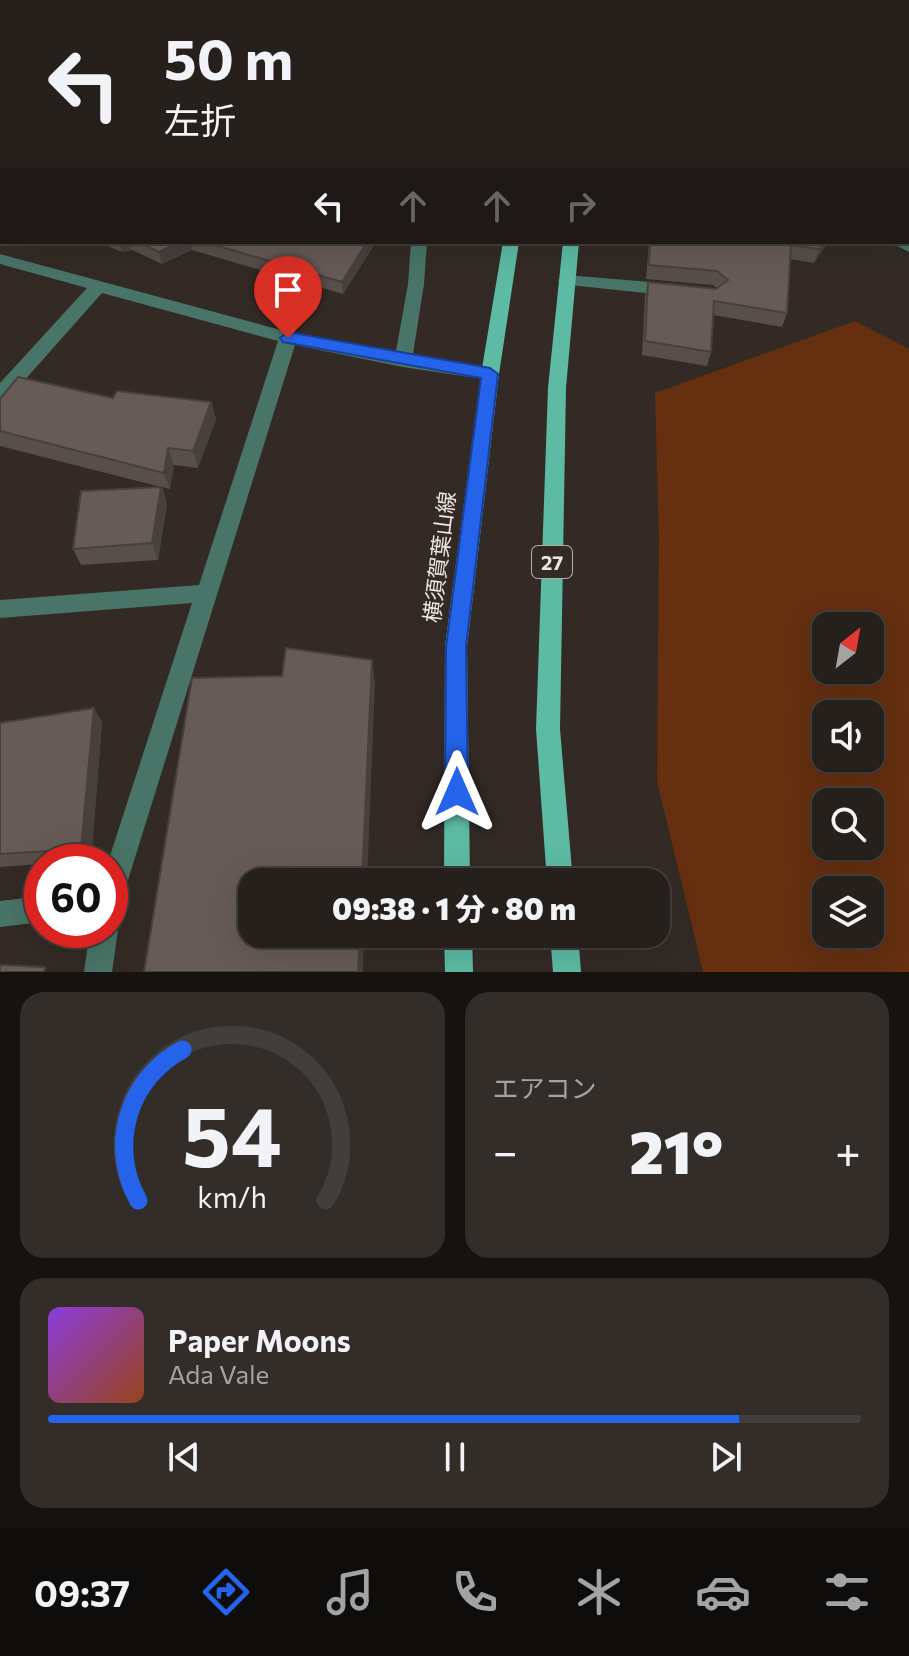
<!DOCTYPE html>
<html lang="ja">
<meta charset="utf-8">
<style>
:root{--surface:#26201c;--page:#322d29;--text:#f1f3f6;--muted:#a4a3a3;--line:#423e3b;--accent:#2563eb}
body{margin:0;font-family:Commissioner,"Noto Sans JP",sans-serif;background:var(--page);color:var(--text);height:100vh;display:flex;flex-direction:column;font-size:30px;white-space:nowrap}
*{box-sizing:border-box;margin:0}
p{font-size:26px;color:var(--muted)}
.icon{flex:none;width:44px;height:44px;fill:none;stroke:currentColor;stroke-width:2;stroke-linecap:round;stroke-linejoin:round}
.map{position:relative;height:972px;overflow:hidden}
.side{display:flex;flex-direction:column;gap:20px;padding:20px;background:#15120f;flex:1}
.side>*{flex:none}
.hud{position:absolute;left:0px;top:0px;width:910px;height:244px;box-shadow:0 8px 32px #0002,0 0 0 2px var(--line);background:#26201c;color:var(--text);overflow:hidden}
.needle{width:52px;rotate:31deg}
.tools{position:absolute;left:812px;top:612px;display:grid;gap:16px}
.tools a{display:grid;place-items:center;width:72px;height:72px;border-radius:16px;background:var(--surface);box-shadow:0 8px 32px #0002,0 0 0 2px var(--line);font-size:40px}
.speed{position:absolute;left:24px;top:844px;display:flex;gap:16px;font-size:40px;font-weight:700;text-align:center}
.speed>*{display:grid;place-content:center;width:104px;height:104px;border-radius:50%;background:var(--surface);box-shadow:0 8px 32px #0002,0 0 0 2px var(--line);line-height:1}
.speed .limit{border:12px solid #d22;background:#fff;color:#111}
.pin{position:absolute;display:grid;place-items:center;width:68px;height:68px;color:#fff;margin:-82px -34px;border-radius:50% 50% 50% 0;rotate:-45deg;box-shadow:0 0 8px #0007}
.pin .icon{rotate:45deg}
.me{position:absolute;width:88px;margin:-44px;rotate:0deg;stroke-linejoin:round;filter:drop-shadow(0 0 6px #0008)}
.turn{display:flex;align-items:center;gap:28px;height:168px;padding:0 32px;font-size:36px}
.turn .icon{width:104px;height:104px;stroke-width:2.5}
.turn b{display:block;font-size:56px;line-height:68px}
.lanes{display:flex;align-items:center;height:76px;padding:0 32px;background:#0003;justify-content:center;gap:40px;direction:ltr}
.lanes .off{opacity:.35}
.big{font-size:60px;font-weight:800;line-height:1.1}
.side .tile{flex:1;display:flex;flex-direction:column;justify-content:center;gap:12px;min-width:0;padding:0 28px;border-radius:24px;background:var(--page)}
.side .dial{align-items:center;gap:0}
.dial svg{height:208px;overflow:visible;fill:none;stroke:var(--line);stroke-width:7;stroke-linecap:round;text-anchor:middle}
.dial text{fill:var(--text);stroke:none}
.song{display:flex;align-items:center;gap:24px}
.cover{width:96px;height:96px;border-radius:12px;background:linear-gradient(135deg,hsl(270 70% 55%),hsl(20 70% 35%))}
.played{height:8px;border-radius:4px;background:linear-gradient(90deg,var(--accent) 85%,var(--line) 85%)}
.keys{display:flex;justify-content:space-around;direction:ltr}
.heat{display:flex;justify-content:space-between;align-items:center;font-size:44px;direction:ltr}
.side .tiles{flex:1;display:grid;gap:20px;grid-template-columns:1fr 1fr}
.tile:last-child{grid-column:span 2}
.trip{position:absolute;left:238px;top:868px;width:432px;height:80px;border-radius:24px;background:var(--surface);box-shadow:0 8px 32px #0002,0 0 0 2px var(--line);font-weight:800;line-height:80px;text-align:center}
.dock{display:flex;height:128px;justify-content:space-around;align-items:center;background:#0f0d0b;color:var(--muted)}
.dock .icon{width:56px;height:56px}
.dock .on{color:var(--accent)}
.dock b{font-size:36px;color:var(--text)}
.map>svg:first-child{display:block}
</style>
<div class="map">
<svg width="909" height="972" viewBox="0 0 909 972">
<rect width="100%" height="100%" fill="#332a25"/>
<!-- green -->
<path fill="#652f10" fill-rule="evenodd" d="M 855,321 L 909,349 L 909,972 L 703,972 L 657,781 L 659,539 L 655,393 ZM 826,626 L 870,626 L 870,670 L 826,670 ZM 826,714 L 870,714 L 870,758 L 826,758 ZM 826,802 L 870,802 L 870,846 L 826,846 ZM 826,890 L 870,890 L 870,934 L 826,934 Z"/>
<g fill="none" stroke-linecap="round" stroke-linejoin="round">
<!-- minor -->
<g fill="#497468" fill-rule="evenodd">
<polygon points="662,0 677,0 678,2 663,2"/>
<polygon points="834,0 849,0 850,2 835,2"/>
<rect x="908" y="26" width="1" height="8"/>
<rect x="908" y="94" width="1" height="8"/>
<rect x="908" y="157" width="1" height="8"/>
<polygon points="909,241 909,252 890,242 908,242"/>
<polygon points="411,242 427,242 424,284 413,354 490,368 499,374 490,380 403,367 295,345 123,896 119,905 110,909 108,862 192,603 0,618 0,600 199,585 278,341 102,293 7,400 0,402 0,383 87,288 0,264 0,254 288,332 396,351 408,284"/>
<polygon points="566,275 674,284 682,290 674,296 560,284 558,280"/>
<polygon points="42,896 42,922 0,927 0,901"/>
<polygon points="110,919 118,930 112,972 84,972 90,930 110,930"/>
</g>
<!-- major -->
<g fill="#5dbba4" fill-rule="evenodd">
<rect x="544" y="0" width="12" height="2"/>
<rect x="591" y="0" width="12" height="2"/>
<polygon points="503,242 519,242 499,374 467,647 470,882 444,882 445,647 481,374"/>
<polygon points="563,242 579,242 566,388 560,729 573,882 547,882 536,729 548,388"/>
<polygon points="444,934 472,934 473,972 445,972"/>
<polygon points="550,934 578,934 581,972 553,972"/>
</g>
</g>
<!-- wall -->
<g fill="#584e4a">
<polygon points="0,0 424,0 422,2 2,2 2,211 0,211"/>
<polygon points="98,242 376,242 343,294 192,250 162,264 132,250 122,252"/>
<polygon points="649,242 828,242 814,263 790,259 787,313 782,327 713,315 711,352 707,366 642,355 645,296 648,282 716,289 717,288 713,285 646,279"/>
<polygon points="113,398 211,402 216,419 198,468 174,465 170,489 162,487 167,504 158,560 81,565 73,549 161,487 0,446 0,399"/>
<polygon points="102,722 91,861 42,862 42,864 0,867 0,723"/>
</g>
<!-- shaded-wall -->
<g fill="#47403c">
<polygon points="412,0 424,0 422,2 410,2"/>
<polygon points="119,242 129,242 132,250 122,252"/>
<polygon points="180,242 190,242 192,250 162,264 159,252"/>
<polygon points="367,242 376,242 343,294 342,282"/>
<polygon points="824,242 828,242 814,263 819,249"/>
<polygon points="211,402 216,419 198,468 193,451"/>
<polygon points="168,448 174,465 170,489 164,473"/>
<polygon points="161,487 167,504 158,560 152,543"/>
<polygon points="372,660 375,683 367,882 362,882"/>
<polygon points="94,708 102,722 91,861 81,849"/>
<polygon points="360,934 364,934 363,972 358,972"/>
</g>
<!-- building -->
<g fill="#665b56" stroke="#47403c" stroke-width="2">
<polygon points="0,0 412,0 410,2 2,2 2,201 0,200"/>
<polygon points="138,242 180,242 159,252"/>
<polygon points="204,242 367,242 342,282"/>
<polygon points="650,242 824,242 819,249 791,245 787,313 714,301 711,352 645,341 648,282 716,289 728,280 717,271 649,265"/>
<polygon points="18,377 113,398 117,391 211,402 193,451 168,448 164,473 0,431 0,399"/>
<polygon points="161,487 152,543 73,549 81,491"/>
<polygon points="286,648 372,660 362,882 252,882 252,934 360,934 358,972 144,972 192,678 282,676"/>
<polygon points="94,708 81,849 0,854 0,723"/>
<polygon points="0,965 45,967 44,972 0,972"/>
</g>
<!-- route -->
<polygon fill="#2563eb" stroke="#184099" stroke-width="2" points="288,332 490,368 498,374 466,647 468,792 465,800 457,803 449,800 445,792 446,647 481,378 283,342 280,338"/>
<g text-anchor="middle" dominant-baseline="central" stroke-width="8" stroke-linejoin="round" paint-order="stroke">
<!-- shield labels -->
<rect fill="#332a25" stroke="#b4ada9" stroke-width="2" x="532" y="546" width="40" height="32" rx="6"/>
<g font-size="20" font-weight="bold" fill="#ece5e2">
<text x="552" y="562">27</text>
</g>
<!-- street labels -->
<g font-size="22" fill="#ece5e2" stroke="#332a25">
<text transform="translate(439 557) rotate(-83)">横須賀葉山線</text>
</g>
</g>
</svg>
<div class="tools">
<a><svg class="needle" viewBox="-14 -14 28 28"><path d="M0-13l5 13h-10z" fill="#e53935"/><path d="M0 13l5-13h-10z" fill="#a4a3a3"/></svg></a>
<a><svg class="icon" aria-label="sound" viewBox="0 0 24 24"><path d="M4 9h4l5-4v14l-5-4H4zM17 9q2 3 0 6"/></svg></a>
<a><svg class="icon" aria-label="search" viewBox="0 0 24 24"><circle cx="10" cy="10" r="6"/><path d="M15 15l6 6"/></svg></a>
<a><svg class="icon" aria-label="layers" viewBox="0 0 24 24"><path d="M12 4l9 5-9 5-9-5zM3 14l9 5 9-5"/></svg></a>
</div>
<div class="speed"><div class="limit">60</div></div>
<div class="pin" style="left:288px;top:338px;background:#d93025"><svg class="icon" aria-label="arrive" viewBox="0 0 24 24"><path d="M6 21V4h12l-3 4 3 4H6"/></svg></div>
<svg class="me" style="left:457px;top:792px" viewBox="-20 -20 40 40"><path d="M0-17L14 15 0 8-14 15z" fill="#2563eb" stroke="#fff" stroke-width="4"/></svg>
<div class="trip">09:38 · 1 分 · 80 m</div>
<div class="hud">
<div class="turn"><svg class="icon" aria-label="left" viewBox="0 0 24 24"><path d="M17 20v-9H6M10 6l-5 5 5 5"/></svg><div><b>50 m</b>左折</div></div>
<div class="lanes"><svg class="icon" aria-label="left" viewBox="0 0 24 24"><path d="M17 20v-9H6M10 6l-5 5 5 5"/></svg><svg class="icon off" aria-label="ahead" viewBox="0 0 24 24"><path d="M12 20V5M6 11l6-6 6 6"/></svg><svg class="icon off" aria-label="ahead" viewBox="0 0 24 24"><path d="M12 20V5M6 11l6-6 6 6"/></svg><svg class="icon off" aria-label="right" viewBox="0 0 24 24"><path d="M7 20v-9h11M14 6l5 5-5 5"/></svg></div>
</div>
</div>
<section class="side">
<div class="tiles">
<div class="tile dial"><svg viewBox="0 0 100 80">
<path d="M14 69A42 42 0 1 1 86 69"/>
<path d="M14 69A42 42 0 0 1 31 11" stroke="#2563eb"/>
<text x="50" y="56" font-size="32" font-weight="700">54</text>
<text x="50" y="72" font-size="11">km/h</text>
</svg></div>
<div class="tile"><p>エアコン</p>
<div class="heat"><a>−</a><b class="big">21°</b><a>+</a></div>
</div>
<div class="tile">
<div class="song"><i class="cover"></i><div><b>Paper Moons</b><p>Ada Vale</p></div></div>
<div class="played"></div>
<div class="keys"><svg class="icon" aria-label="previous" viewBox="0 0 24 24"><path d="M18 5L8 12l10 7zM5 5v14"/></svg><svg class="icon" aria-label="pause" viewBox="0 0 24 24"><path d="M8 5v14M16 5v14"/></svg><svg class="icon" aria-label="next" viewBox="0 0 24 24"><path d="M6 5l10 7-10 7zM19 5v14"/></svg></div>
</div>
</div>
</section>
<nav class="dock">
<b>09:37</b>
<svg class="icon on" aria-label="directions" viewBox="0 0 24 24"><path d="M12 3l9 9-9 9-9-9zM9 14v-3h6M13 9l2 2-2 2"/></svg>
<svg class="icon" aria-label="music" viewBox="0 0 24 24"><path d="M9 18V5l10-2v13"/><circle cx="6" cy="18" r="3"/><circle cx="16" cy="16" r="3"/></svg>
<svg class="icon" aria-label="phone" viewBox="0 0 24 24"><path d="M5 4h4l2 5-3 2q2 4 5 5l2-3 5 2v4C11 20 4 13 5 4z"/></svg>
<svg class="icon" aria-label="climate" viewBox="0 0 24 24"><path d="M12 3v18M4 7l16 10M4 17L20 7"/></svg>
<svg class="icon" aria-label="car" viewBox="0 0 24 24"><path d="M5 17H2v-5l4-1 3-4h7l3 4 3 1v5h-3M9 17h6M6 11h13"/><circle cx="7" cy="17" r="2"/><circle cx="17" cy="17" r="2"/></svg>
<svg class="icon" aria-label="filters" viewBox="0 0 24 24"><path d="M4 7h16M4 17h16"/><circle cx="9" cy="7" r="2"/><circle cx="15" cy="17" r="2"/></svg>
</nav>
